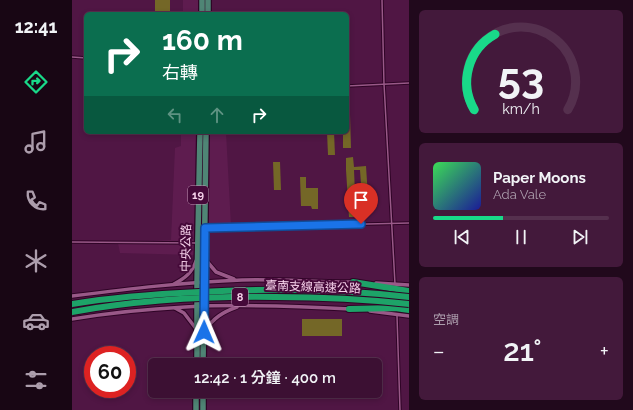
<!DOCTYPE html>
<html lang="zh-TW">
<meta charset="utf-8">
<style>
:root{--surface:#3c1033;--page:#43193b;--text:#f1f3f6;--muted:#ac9dac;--line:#55304e;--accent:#19d989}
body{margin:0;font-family:Raleway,"Noto Sans TC",sans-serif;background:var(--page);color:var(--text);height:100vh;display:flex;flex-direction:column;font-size:15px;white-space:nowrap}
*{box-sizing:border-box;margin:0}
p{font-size:13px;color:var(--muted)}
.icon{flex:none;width:22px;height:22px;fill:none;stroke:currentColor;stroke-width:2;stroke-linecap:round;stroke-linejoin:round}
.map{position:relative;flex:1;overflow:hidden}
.sheet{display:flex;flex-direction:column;gap:10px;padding:10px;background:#21091c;width:224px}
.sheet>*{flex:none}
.guide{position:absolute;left:12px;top:12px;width:265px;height:122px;border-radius:6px;box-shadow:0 2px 6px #0003,0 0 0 1px var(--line);background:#0b6e4f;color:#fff;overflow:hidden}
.speed{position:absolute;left:12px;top:346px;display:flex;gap:8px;font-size:20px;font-weight:700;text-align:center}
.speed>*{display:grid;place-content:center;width:52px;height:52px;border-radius:50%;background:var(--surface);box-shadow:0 2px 6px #0003,0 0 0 1px var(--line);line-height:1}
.speed .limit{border:6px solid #d22;background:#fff;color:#111}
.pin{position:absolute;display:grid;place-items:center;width:34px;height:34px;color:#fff;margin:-41px -17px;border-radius:50% 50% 50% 0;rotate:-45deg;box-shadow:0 0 4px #0007}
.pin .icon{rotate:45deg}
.me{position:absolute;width:44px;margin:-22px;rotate:1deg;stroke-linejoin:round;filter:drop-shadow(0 0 3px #0008)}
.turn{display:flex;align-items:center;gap:14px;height:84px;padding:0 12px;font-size:18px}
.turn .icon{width:52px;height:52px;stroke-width:2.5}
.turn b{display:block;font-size:28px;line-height:34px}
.lanes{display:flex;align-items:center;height:38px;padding:0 12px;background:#0003;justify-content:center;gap:20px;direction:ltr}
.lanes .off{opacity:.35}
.big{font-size:30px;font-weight:600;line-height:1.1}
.sheet .widget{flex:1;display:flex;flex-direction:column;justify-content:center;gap:6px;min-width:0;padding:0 14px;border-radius:6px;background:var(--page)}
.sheet .dial{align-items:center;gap:0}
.dial svg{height:104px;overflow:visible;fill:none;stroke:var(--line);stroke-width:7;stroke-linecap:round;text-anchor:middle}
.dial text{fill:var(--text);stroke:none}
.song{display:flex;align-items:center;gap:12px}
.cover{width:48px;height:48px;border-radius:6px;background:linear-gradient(135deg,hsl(130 70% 55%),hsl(240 70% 35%))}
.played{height:4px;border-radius:2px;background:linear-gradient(90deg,var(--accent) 40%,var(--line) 40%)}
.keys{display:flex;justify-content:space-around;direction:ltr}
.heat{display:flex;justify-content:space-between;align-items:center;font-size:22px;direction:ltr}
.trip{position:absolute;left:76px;top:358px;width:234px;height:40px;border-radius:6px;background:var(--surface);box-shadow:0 2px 6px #0003,0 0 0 1px var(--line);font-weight:600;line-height:40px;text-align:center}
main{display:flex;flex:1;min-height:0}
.tab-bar{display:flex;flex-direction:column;width:72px;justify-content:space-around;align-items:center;background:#180614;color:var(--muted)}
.tab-bar .icon{width:28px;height:28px}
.tab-bar .current{color:var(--accent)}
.tab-bar b{font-size:18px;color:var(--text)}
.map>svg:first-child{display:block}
</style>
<main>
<nav class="tab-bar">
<b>12:41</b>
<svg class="icon current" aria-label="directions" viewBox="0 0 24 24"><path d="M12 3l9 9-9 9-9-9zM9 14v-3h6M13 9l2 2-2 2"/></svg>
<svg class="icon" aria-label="music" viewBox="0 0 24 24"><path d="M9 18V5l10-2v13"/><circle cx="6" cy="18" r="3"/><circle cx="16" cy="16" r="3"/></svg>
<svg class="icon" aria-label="phone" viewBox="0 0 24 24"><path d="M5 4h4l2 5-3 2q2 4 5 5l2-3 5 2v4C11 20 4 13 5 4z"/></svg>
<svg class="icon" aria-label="climate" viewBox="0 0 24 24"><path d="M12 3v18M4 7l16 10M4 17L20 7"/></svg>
<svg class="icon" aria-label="car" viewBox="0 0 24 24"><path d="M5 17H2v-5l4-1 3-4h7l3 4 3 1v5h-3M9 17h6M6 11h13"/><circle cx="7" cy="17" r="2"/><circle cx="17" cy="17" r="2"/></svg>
<svg class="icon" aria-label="filters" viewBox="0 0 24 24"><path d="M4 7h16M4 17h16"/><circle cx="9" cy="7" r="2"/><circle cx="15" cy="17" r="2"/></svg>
</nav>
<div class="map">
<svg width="337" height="410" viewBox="0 0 337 410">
<rect width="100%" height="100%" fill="#501644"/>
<!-- built -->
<g fill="#5e1c4f">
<polygon points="111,0 137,0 137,13 151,14 111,14"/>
<polygon points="109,132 154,132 159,226 123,226 123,255 48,253 46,243 99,240 103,148 109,146"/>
</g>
<!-- building -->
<g fill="#746727">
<rect x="83" y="0" width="15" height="14"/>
<polygon points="275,114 278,114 279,148 271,148 271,132 275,132"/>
<polygon points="255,132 262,132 263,155 256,155"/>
<polygon points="281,157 282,167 294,166 296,197 290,198 288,170 282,170 284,217 277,217 274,170 274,158"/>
<polygon points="201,162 208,162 209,190 202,190"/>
<polygon points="228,177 234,177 234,188 246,188 246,209 240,209 239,206 229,206"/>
<rect x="230" y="319" width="40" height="17"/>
</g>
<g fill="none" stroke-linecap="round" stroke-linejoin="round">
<defs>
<g id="lane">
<polyline points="310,0 312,84 323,284"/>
<polyline points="0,57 14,58"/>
<polyline points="275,86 337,83"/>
<polyline points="135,228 337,223"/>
<polyline points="0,242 124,243"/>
<polyline points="325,316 328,410"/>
</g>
<g id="street">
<polyline points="133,259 144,272 162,279"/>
<polyline points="304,283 337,285"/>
<path d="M 102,284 C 113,278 120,273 124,261"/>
<path d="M 0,296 C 56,289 113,282 170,280 C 207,279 245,282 282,282"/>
<polyline points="103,308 112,313 125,330"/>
<polyline points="298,311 337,316"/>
<path d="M 0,319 C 37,313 75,309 113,307 C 167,304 223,306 278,309"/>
<path d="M 133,331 C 141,318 151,312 165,307"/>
</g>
<g id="primary">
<polyline points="130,14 130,0"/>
<polyline points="136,14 136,0"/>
<polyline points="125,365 125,283 128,132"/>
<polyline points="131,365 134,132"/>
<polyline points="124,410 124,391"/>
<polyline points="131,410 131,391"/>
</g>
<g id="highway">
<polyline points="281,282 337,291"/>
<polyline points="277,309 323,308 337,310"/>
</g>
</defs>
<!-- lane casing -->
<use href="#lane" stroke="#2f0426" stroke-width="3.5"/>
<!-- street casing -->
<use href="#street" stroke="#2f0426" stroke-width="5.5"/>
<!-- primary casing -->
<use href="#primary" stroke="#2f0426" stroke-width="8"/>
<!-- highway casing -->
<use href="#highway" stroke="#2f0426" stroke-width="8"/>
<!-- lane -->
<use href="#lane" stroke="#995988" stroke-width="1.5"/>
<!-- street -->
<use href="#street" stroke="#995988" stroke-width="3.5"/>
<!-- primary -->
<use href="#primary" stroke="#4f8575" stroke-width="5.5"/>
<!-- highway -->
<use href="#highway" stroke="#1da368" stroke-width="6"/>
<defs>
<g id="highway-bridge">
<path d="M 0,304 C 42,297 85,294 127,292 C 197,288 268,289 337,297"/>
<path d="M 0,312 C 67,300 135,296 203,297 C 248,297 292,299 337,304"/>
</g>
</defs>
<!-- highway-bridge casing -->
<use href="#highway-bridge" stroke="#2f0426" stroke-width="8" stroke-linecap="butt"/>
<!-- highway-bridge -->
<use href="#highway-bridge" stroke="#1da368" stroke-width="6"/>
</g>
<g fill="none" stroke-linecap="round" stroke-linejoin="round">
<defs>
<polyline id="route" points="132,332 133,228 289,224"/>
</defs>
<!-- route casing -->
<use href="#route" stroke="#114b97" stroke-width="10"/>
<!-- route -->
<use href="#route" stroke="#1a73e8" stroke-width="7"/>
</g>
<g text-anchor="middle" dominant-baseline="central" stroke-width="4" stroke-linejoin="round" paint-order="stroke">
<!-- shield labels -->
<g fill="#450939" stroke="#c094b4" stroke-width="1">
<rect x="116" y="186" width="20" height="18" rx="3"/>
<rect x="160" y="288" width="16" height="18" rx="3"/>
</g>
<g font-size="11" font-weight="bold" fill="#f5d0e9">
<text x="126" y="195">19</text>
<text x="168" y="297">8</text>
</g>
<!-- street labels -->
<g font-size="12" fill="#f5d0e9" stroke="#450939">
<text transform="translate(114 248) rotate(-89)">中央公路</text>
<text transform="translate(241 287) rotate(2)">臺南支線高速公路</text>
</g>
</g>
</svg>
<div class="speed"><div class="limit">60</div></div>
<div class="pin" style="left:289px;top:224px;background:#d93025"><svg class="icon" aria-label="arrive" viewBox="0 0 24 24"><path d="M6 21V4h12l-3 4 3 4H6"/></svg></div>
<svg class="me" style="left:132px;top:332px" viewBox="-20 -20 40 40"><path d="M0-17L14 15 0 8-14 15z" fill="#1a73e8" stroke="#fff" stroke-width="4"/></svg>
<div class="trip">12:42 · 1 分鐘 · 400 m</div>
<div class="guide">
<div class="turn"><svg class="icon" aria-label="right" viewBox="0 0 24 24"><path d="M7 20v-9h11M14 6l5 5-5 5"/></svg><div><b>160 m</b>右轉</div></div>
<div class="lanes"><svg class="icon off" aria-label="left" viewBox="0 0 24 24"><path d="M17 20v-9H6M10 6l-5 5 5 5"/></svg><svg class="icon off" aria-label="ahead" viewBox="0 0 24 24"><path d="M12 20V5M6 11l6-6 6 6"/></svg><svg class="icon" aria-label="right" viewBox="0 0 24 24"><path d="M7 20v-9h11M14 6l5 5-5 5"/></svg></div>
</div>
</div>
<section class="sheet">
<div class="widget dial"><svg viewBox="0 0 100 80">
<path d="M14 69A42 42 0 1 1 86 69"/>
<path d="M14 69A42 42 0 0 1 30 11" stroke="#19d989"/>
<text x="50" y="56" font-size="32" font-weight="700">53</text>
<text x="50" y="72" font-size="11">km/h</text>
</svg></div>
<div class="widget">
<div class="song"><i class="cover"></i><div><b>Paper Moons</b><p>Ada Vale</p></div></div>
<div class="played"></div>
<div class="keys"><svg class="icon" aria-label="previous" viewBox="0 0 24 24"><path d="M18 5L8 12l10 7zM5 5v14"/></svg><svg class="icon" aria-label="pause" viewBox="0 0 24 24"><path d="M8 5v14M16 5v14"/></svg><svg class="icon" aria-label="next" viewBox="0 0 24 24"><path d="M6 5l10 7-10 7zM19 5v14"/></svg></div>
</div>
<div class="widget"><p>空調</p>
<div class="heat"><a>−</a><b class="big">21°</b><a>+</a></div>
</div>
</section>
</main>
